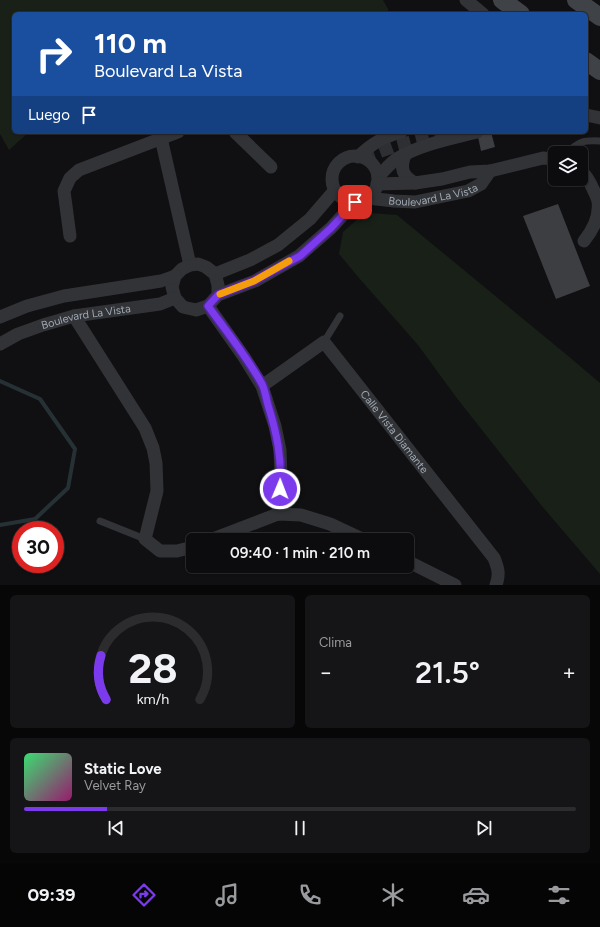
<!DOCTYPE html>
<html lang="es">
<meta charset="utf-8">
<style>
:root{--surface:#0c0c0e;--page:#151517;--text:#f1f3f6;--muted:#9a9b9e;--line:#2c2c2e;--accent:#7c3aed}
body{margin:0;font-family:Figtree,sans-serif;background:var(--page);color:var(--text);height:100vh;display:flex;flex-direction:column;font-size:15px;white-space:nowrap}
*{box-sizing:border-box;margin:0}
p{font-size:13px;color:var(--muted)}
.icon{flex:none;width:22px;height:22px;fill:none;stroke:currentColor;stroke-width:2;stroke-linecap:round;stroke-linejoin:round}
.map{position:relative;height:585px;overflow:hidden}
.sheet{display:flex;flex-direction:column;gap:10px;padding:10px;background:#070708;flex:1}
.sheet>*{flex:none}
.top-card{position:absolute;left:12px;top:12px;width:576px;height:122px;border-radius:6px;box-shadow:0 1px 3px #0004,0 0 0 1px var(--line);background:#1a4fa0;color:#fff;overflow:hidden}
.tools{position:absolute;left:548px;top:146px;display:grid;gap:8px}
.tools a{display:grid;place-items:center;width:40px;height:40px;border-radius:6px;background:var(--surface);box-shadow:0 1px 3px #0004,0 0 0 1px var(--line);font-size:20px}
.speed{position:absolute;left:12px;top:521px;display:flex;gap:8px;font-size:20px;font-weight:700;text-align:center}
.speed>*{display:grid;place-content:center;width:52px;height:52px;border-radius:50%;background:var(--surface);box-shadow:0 1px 3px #0004,0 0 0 1px var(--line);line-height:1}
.speed .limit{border:6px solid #d22;background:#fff;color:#111}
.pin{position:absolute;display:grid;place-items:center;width:34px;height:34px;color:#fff;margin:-17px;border-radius:8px;box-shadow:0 2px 6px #0006}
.me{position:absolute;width:44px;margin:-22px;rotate:1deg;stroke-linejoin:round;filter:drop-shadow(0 0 3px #0008)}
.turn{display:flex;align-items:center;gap:14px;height:84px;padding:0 16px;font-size:18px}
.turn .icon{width:52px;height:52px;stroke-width:2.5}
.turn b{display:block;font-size:28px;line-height:34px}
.then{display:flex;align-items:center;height:38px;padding:0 16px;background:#0003;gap:8px;font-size:15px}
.big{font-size:30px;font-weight:600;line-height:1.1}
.sheet .card{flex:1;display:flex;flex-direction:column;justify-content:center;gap:6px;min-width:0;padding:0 14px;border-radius:6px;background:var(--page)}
.sheet .dial{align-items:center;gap:0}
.dial svg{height:104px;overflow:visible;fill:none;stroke:var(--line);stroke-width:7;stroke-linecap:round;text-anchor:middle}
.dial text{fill:var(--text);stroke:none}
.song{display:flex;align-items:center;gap:12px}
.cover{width:48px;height:48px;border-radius:6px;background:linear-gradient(135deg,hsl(140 70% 55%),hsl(320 70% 35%))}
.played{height:4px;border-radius:2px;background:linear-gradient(90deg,var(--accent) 15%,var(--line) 15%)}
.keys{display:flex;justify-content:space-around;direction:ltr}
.heat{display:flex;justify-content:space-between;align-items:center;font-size:22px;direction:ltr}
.sheet .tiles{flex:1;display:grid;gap:10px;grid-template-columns:1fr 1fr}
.card:last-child{grid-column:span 2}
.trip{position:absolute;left:186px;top:533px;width:228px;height:40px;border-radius:6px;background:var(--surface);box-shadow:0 1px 3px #0004,0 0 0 1px var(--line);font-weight:600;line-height:40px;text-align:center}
.tabs{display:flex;height:64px;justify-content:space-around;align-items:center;background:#050506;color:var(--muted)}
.tabs .icon{width:28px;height:28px}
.tabs .current{color:var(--accent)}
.tabs b{font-size:18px;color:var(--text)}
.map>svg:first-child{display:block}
</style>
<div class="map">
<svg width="600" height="585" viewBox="0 0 600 585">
<rect width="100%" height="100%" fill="#101012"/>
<!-- green -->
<g fill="#182018">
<polygon points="0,0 383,0 388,9 388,14 14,14 14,132 29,132 9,150 0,134"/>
<polygon points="370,213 397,215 567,355 600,383 600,574 541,505 456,397 418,345 359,278 339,254 343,232 360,217"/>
</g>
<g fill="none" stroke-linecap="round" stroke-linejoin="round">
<!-- stream -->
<polyline stroke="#263136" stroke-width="4" points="0,381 40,399 75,449 68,488 35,519 0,525"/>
</g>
<!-- building -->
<g fill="#3c3e42">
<polygon points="477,132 491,132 495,147 481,151"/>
<polygon points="558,204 590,286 556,299 523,216"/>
</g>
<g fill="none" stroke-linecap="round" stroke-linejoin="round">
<!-- minor-tunnel -->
<polyline stroke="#2d2f32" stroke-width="13" stroke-dasharray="13 6" stroke-linecap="butt" points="362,158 395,146 449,132"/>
<!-- service -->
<g stroke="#313337" stroke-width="7">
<path d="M 566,153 C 579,142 582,140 600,141"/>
<polyline points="324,342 340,316"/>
<polyline points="100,521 145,539"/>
</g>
<!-- minor -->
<g stroke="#313337" stroke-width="13">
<polyline points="466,0 483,14"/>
<polyline points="586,115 600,118"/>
<polyline points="235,132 271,167"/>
<polyline points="161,138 190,265"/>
<path d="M 405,155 C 400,168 402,176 415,183"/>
<circle cx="355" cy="179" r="23"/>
<path d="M 358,157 C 371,144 383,137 401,132"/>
<path d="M 581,171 C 587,176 590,182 593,189 C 595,193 597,197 598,201 C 600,216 593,230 584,241"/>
<path d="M 378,177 C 384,171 390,163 398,158 C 422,144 450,139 477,132"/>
<polyline points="377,184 415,183 442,179 470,172 490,171 543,158 555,159"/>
<path id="s1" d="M 368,198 L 394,201 L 415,202 L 468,191 L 481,184 L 490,171"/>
<polyline points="70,236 64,191 70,178 79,170 178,132"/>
<polygon points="198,264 206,267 215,274 218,285 218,295 208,306 196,310 183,307 175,298 172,287 175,276 182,269 190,265"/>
<polyline points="215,274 250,260 278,245 310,219 335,190"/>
<polyline points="218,295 255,281 299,256 331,228 355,202"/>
<polyline points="208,306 244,357 262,386 275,426 280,450 281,476 278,514"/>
<polyline points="74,316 145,428 153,448 156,463 157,491 145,539 160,551 177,551 193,547"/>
<polyline points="0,317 27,306 64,296 161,281 175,276"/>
<path id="s2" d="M 0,344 L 18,334 L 43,325 L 74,316 L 160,304 L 175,298"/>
<path id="s3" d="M 262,386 L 324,342 L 494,558 C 498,568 500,574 496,585"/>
<polyline points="210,540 278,514 301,515 330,524 364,540"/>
<polyline points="407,561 455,585"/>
</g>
<!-- secondary -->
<g stroke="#3f4247" stroke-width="18">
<polyline points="502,0 521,14"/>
<polyline points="576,0 600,17"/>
<polyline points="586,61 600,71"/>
</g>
</g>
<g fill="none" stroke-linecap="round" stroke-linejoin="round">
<defs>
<path id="route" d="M 280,489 C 282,458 277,434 268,405 C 266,398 265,390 262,384 C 247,357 227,332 208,306 L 218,295 L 254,281 L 300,256 L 331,228 L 355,202"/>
</defs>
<!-- route casing -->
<use href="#route" stroke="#51269a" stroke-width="10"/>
<!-- route -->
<use href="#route" stroke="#7c3aed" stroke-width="7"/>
<!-- slow -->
<polyline stroke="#f59e0b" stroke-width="7" points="220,294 254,281 289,261"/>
</g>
<g text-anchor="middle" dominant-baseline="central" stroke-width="4" stroke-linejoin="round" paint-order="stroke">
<!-- street labels -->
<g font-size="11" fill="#a0a9b4" stroke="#0b0b0d">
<text stroke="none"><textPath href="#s1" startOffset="66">Boulevard La Vista</textPath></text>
<text stroke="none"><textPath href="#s2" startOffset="91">Boulevard La Vista</textPath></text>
<text stroke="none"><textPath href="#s3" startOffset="190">Calle Vista Diamante</textPath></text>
</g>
</g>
</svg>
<div class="tools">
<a><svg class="icon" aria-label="layers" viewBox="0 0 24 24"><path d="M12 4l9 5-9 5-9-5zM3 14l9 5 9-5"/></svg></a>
</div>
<div class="speed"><div class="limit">30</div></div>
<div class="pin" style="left:355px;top:202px;background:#d93025"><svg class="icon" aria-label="arrive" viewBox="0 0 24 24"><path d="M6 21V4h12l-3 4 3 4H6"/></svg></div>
<svg class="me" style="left:280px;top:489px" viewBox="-20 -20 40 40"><circle r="17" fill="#7c3aed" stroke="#fff" stroke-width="3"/><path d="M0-11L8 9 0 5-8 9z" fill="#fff"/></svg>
<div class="trip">09:40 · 1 min · 210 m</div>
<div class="top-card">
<div class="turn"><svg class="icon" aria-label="right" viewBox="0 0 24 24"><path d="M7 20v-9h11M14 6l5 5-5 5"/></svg><div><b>110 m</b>Boulevard La Vista</div></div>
<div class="then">Luego<svg class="icon" aria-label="arrive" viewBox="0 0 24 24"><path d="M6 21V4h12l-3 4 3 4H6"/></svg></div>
</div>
</div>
<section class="sheet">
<div class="tiles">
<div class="card dial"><svg viewBox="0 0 100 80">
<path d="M14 69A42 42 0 1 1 86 69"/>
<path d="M14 69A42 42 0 0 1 10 35" stroke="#7c3aed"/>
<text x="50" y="56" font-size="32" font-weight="700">28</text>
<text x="50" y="72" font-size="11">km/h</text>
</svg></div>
<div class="card"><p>Clima</p>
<div class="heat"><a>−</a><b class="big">21.5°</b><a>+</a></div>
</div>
<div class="card">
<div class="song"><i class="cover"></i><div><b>Static Love</b><p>Velvet Ray</p></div></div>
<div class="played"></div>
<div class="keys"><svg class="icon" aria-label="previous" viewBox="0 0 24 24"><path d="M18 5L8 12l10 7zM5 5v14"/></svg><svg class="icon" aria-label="pause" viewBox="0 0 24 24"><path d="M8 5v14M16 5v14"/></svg><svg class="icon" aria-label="next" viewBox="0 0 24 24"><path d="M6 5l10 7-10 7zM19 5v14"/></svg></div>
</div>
</div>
</section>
<nav class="tabs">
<b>09:39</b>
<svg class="icon current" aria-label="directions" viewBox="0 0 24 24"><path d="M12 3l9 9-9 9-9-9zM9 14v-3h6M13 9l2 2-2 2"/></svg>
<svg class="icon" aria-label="music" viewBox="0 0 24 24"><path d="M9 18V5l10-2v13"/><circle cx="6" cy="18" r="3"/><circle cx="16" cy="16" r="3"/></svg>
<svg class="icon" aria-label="phone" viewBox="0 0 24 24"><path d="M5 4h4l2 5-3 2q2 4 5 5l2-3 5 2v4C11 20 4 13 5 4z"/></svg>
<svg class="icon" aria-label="climate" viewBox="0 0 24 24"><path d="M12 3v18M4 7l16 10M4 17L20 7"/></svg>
<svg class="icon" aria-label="car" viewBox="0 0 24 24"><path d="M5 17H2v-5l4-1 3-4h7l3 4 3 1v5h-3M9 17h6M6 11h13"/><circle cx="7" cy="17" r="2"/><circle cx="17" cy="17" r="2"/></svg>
<svg class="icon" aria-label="filters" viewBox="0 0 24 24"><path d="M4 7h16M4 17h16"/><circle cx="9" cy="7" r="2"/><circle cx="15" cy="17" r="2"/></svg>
</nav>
